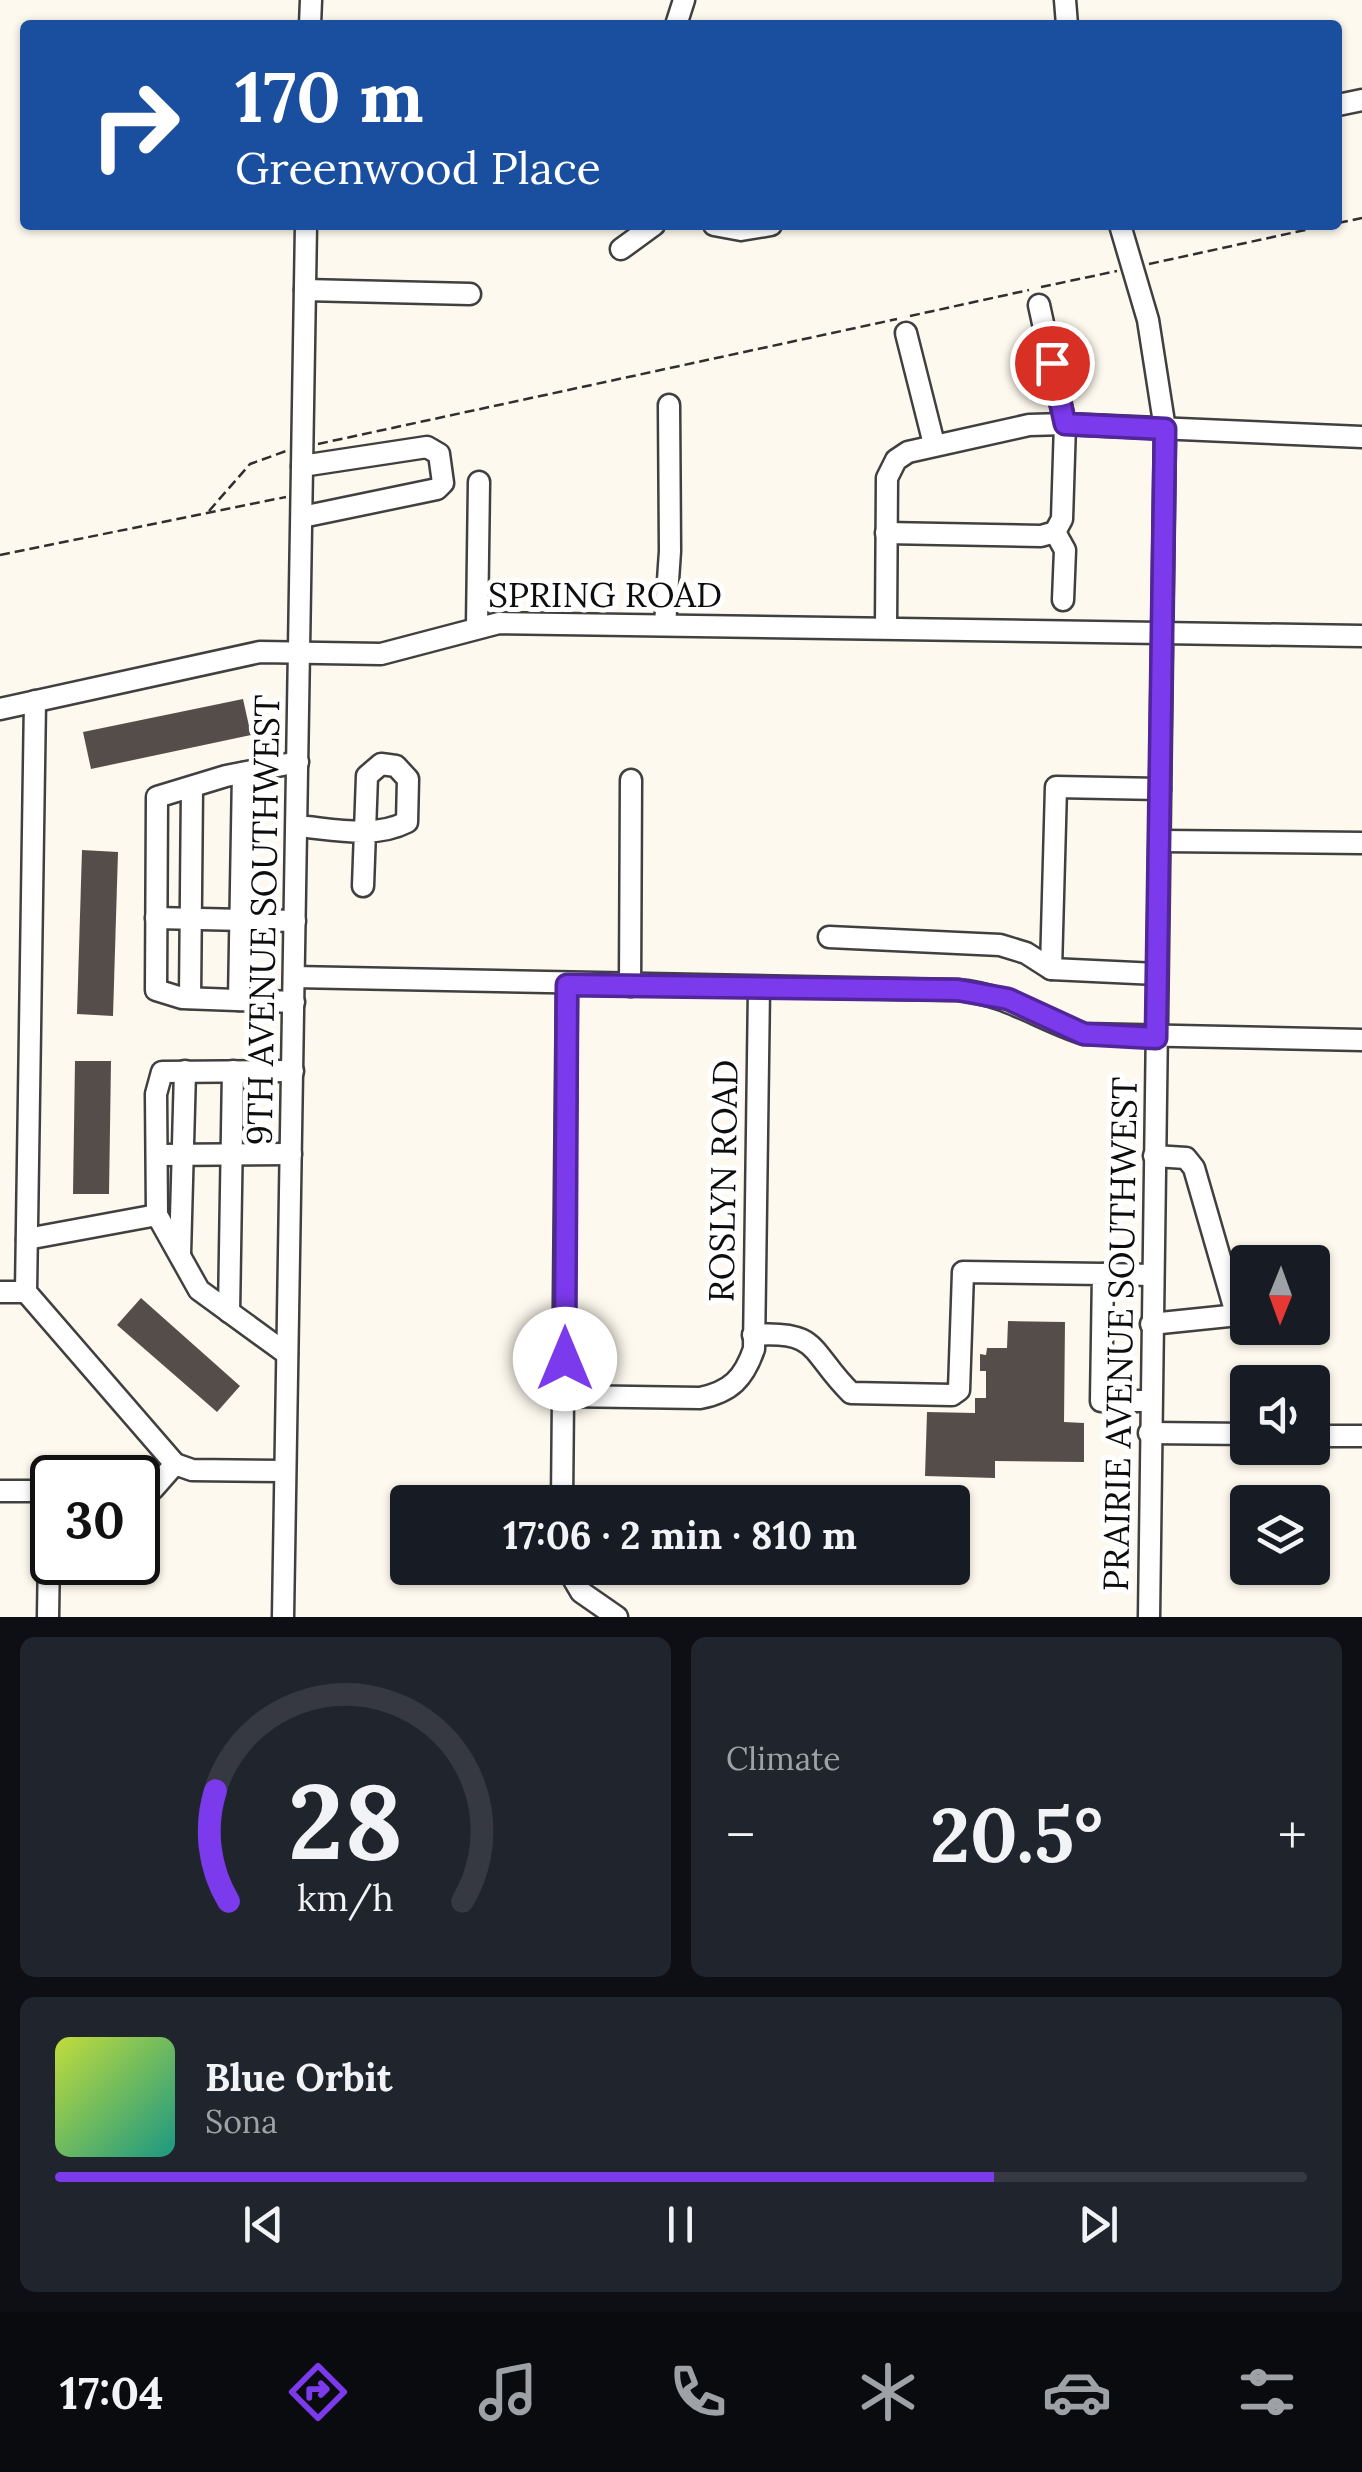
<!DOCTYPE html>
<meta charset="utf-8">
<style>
:root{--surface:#171b24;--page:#20242c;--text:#f1f3f6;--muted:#9ea1a6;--line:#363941;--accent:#7c3aed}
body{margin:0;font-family:Lora,serif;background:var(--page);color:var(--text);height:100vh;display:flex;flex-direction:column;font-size:38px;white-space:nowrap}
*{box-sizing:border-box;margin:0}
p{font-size:32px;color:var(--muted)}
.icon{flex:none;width:55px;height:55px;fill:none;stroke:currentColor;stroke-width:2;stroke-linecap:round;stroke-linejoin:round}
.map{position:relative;height:1617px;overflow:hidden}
.sheet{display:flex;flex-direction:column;gap:20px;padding:20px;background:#0d0f14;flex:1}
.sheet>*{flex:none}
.guide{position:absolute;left:20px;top:20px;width:1322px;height:210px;border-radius:10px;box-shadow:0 2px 8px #0004;background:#1a4fa0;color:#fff;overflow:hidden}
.needle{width:65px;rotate:181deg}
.tools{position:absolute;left:1230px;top:1245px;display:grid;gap:20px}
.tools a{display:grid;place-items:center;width:100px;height:100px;border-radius:10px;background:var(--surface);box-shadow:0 2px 8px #0004;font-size:50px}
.speed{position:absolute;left:30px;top:1455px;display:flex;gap:20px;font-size:50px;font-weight:700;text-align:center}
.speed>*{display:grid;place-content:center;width:130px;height:130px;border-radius:50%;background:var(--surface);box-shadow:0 2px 8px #0004;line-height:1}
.speed .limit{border:5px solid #111;border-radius:15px;background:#fff;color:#111}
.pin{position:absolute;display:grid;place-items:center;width:85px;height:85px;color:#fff;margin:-42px;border:5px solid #fff;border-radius:50%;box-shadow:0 2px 10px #0007}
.me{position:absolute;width:110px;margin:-55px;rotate:0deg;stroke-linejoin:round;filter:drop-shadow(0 0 8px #0008)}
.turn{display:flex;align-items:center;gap:35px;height:210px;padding:0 50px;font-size:45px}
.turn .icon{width:130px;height:130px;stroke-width:2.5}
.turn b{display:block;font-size:70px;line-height:85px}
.big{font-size:75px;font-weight:700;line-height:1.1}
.sheet .widget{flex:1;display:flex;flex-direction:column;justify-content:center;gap:15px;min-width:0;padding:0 35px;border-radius:15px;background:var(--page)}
.sheet .dial{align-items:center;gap:0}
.dial svg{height:260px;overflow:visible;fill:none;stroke:var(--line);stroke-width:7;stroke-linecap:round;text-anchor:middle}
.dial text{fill:var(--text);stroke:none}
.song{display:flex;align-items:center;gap:30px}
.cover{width:120px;height:120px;border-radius:15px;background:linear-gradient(135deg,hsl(70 70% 55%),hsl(170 70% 35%))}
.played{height:10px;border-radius:5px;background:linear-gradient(90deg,var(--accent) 75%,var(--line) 75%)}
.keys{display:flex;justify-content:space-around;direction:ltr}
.heat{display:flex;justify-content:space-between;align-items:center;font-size:55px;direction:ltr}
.sheet .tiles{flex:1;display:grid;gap:20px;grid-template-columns:1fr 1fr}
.widget:last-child{grid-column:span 2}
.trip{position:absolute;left:390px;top:1485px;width:580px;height:100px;border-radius:10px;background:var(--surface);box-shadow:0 2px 8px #0004;font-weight:700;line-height:100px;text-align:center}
.dock{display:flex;height:160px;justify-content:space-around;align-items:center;background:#090b0e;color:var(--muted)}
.dock .icon{width:70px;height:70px}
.dock .current{color:var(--accent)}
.dock b{font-size:45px;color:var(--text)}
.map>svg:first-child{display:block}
</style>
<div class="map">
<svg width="1362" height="1617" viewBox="0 0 1362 1617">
<rect width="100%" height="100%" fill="#fef9ee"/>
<!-- building -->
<g fill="#554d4a">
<polygon points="243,699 251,735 91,769 83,732"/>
<polygon points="82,850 118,852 113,1016 77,1014"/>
<polygon points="75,1061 111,1061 109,1194 73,1194"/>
<polygon points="141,1298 240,1386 217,1412 117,1325"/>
<polygon points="1008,1321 1065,1322 1064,1422 1084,1423 1084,1462 995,1461 995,1478 925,1476 927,1412 975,1413 975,1398 986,1398 986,1371 980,1371 980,1354 986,1355 987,1348 1007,1348"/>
</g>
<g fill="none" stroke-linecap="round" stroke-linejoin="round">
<defs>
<g id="minor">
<polyline points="1065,0 1067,25"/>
<polyline points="310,25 311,0"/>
<polyline points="676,25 684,0"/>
<polyline points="1338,105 1362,100"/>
<polyline points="714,225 741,230 771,225"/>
<polyline points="1120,225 1148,320 1165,429 1149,1617"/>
<polyline points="621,249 654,225"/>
<polyline points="305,290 470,294"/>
<polyline points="906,333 934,444"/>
<polyline points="302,517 437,489 443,483 439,454 427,447 302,466"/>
<polyline points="1055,532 1065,550 1063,600"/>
<polyline points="886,533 1041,536 1055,532 1062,519 1065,424 1039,305"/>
<polyline points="665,625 670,551 669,405"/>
<polyline points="477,627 479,482"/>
<polyline points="886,628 887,478 896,460 908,452 1029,425 1065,424 1362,437"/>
<polyline points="35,701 26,1292 175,1464 192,1470 284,1471"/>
<polyline points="0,709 260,652 381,654 499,623 1362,636"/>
<path d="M 297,826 C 333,829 374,839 407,822 L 408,779 L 396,766 L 381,764 L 367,776 L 363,886"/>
<polyline points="1160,841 1362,843"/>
<polyline points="156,918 295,921"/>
<polyline points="829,937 1000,945 1026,953 1051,969 1157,974"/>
<polyline points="1051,969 1056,787 1160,789"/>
<path d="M 294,977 L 958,990 C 1006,994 1040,1020 1084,1034 L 1362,1040"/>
<polyline points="630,986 631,780"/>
<polyline points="190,998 192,787"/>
<polyline points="239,1000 243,773"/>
<polyline points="294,1002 182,998 156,990 157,797 226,776 298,762"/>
<polyline points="157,1155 291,1154"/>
<polyline points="1154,1156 1186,1158 1194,1168 1237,1317"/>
<polyline points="157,1215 156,1094 162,1072 293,1071"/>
<polyline points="27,1239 157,1215 199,1290 287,1354"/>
<polyline points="180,1254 185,1071"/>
<polyline points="1103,1274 1152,1275"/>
<polyline points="0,1292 26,1292"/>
<polyline points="229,1312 233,1071"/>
<polyline points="1151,1324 1248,1314"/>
<path d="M 753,1335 C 821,1330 809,1352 851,1393 L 952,1395 L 959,1390 L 963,1272 L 1103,1274 L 1101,1401 L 1150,1401"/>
<path d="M 565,1396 L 700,1398 C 731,1392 744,1378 754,1349 L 759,988"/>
<polyline points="1149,1433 1248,1434"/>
<polyline points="1312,1436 1362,1436"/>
<polyline points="0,1491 52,1491"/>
<polyline points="138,1493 153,1489 175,1464"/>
<polyline points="562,1502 567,985"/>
<polyline points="567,1568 581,1592 617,1617"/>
<polyline points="48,1617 50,1491"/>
<polyline points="283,1617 306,225"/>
</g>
</defs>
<!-- minor casing -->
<use href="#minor" stroke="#404040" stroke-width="25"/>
<!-- path -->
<g stroke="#2f2f2f" stroke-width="2.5" stroke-dasharray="10 5" stroke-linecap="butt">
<polyline points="1338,223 1362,218"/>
<polyline points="1149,264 1328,225"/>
<polyline points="1041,287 1117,271"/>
<polyline points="910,316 1029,290"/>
<polyline points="318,444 897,319"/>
<polyline points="209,511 250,464 286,451"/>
<polyline points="0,555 286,497"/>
</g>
<!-- minor -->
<use href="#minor" stroke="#fff" stroke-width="20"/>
</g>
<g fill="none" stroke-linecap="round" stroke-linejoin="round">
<defs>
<polyline id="route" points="565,1359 567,985 958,990 1008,999 1084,1034 1156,1038 1165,429 1065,424 1052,363"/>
</defs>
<!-- route casing -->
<use href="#route" stroke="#51269a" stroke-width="25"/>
<!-- route -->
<use href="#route" stroke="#7c3aed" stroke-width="18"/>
</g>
<g text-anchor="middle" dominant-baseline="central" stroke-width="10" stroke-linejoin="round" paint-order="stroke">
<!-- street labels -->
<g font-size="35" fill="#0d0d0d" stroke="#fff">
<text x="605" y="594">SPRING ROAD</text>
<text transform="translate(263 920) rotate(-89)">9TH AVENUE SOUTHWEST</text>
<text transform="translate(723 1181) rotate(-89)">ROSLYN ROAD</text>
<text transform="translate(1120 1334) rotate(-89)">PRAIRIE AVENUE SOUTHWEST</text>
</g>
</g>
</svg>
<div class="tools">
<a><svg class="needle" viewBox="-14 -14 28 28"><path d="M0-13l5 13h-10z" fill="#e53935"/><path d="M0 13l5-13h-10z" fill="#9ea1a6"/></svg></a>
<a><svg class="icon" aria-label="sound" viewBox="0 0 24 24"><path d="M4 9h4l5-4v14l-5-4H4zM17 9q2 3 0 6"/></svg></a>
<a><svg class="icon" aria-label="layers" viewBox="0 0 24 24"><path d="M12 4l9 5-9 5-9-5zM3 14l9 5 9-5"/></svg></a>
</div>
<div class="speed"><div class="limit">30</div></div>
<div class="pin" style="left:1052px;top:363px;background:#d93025"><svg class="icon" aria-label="arrive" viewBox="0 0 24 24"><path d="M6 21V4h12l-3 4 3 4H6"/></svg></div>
<svg class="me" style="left:565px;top:1359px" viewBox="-20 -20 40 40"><circle r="19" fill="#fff"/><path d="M0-13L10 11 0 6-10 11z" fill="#7c3aed"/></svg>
<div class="trip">17:06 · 2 min · 810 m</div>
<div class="guide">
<div class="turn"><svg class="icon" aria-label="right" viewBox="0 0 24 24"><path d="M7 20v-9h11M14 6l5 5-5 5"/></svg><div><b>170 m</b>Greenwood Place</div></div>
</div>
</div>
<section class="sheet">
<div class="tiles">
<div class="widget dial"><svg viewBox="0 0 100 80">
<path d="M14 69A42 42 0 1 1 86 69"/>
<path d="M14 69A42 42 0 0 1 10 35" stroke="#7c3aed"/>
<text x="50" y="56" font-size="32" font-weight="700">28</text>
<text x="50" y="72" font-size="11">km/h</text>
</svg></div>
<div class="widget"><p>Climate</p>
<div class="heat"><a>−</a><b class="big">20.5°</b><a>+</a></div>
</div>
<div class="widget">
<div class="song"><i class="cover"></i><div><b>Blue Orbit</b><p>Sona</p></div></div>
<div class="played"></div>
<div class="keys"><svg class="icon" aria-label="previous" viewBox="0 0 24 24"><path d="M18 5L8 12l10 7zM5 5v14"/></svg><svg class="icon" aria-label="pause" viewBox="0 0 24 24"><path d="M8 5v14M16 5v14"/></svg><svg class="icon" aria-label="next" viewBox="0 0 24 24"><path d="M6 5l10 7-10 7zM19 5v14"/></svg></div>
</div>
</div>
</section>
<nav class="dock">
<b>17:04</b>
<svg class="icon current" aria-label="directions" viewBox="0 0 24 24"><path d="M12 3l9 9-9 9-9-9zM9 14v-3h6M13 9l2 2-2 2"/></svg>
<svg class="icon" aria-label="music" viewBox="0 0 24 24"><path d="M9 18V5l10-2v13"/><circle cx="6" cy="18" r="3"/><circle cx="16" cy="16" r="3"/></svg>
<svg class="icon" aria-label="phone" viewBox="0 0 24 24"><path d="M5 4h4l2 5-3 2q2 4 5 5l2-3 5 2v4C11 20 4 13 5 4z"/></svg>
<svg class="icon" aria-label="climate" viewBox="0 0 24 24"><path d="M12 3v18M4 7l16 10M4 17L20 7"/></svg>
<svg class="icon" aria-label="car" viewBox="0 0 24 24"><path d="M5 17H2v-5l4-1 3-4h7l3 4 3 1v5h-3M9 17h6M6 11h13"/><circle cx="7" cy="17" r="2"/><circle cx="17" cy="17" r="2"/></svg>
<svg class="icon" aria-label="filters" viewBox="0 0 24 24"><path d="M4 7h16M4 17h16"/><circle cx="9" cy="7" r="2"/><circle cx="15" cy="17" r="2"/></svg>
</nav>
